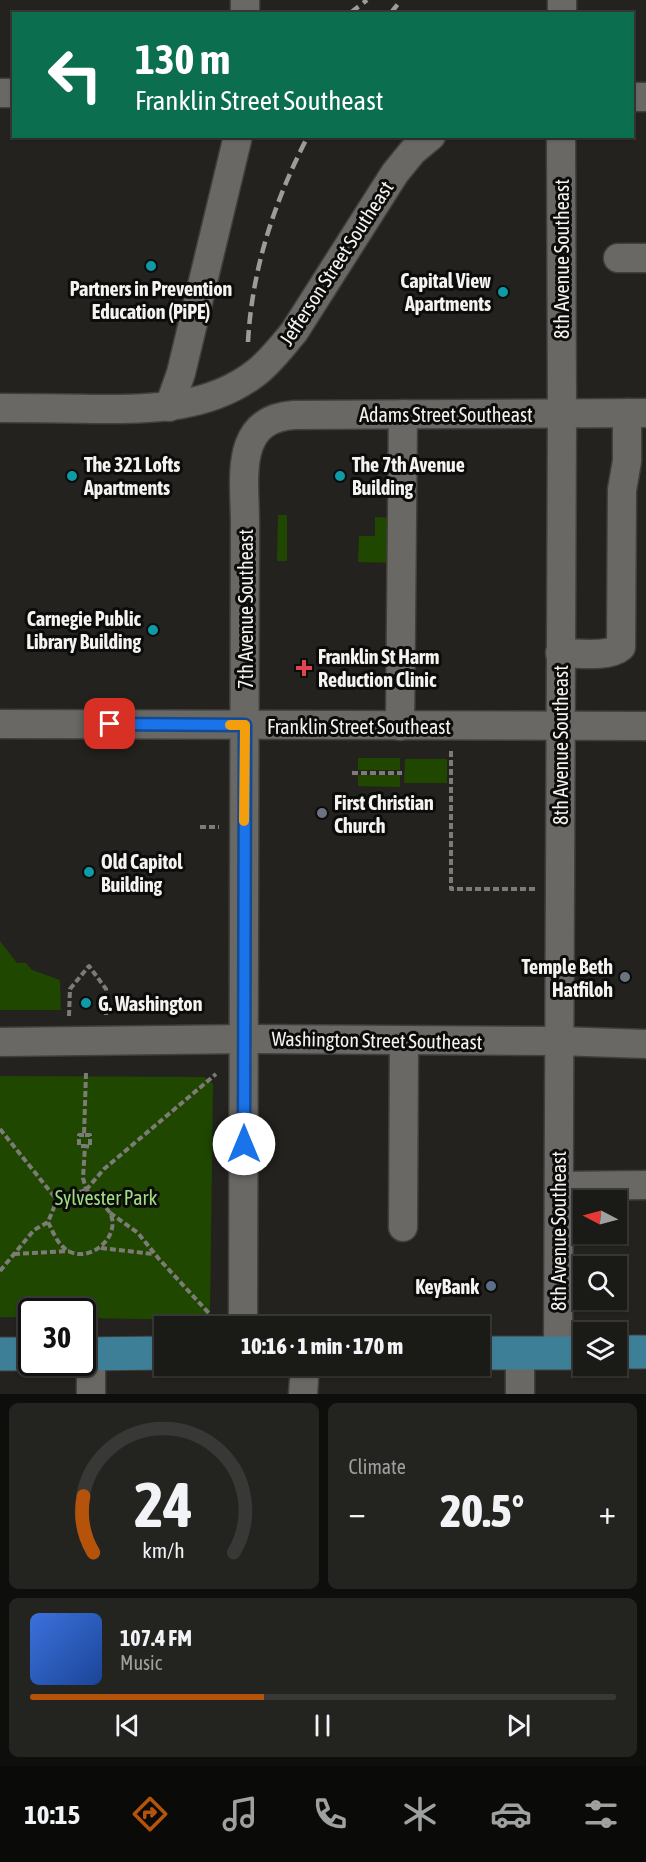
<!DOCTYPE html>
<meta charset="utf-8">
<style>
:root{--surface:#1a1a17;--page:#232320;--text:#f1f3f6;--muted:#9fa1a1;--line:#383836;--accent:#b45309}
body{margin:0;font-family:"Asap Condensed",sans-serif;background:var(--page);color:var(--text);height:100vh;display:flex;flex-direction:column;font-size:22px;white-space:nowrap}
*{box-sizing:border-box;margin:0}
p{font-size:20px;color:var(--muted)}
.icon{flex:none;width:33px;height:33px;fill:none;stroke:currentColor;stroke-width:2;stroke-linecap:round;stroke-linejoin:round}
.map{position:relative;height:1394px;overflow:hidden}
.sheet{display:flex;flex-direction:column;gap:9px;padding:9px;background:#0e0e0d;flex:1}
.sheet>*{flex:none}
.top-card{position:absolute;left:12px;top:12px;width:622px;height:126px;border-radius:0px;box-shadow:0 2px 4px #0004,0 0 0 2px var(--line);background:#0b6e4f;color:#fff;overflow:hidden}
.needle{width:39px;rotate:276deg}
.controls{position:absolute;left:573px;top:1190px;display:grid;gap:12px}
.controls a{display:grid;place-items:center;width:54px;height:54px;border-radius:0px;background:var(--surface);box-shadow:0 2px 4px #0004,0 0 0 2px var(--line);font-size:30px}
.speed{position:absolute;left:18px;top:1298px;display:flex;gap:12px;font-size:30px;font-weight:700;text-align:center}
.speed>*{display:grid;place-content:center;width:78px;height:78px;border-radius:50%;background:var(--surface);box-shadow:0 2px 4px #0004,0 0 0 2px var(--line);line-height:1}
.speed .limit{border:3px solid #111;border-radius:9px;background:#fff;color:#111}
.pin{position:absolute;display:grid;place-items:center;width:51px;height:51px;color:#fff;margin:-26px;border-radius:12px;box-shadow:0 3px 9px #0006}
.me{position:absolute;width:66px;margin:-33px;rotate:0deg;stroke-linejoin:round;filter:drop-shadow(0 0 4px #0008)}
.turn{display:flex;align-items:center;gap:21px;height:126px;padding:0 24px;font-size:27px}
.turn .icon{width:78px;height:78px;stroke-width:2.5}
.turn b{display:block;font-size:42px;line-height:51px}
.big{font-size:45px;font-weight:800;line-height:1.1}
.sheet .card{flex:1;display:flex;flex-direction:column;justify-content:center;gap:9px;min-width:0;padding:0 21px;border-radius:9px;background:var(--page)}
.sheet .dial{align-items:center;gap:0}
.dial svg{height:156px;overflow:visible;fill:none;stroke:var(--line);stroke-width:7;stroke-linecap:round;text-anchor:middle}
.dial text{fill:var(--text);stroke:none}
.song{display:flex;align-items:center;gap:18px}
.cover{width:72px;height:72px;border-radius:9px;background:linear-gradient(135deg,hsl(220 70% 55%),hsl(220 70% 35%))}
.played{height:6px;border-radius:3px;background:linear-gradient(90deg,var(--accent) 40%,var(--line) 40%)}
.keys{display:flex;justify-content:space-around;direction:ltr}
.heat{display:flex;justify-content:space-between;align-items:center;font-size:33px;direction:ltr}
.sheet .tiles{flex:1;display:grid;gap:9px;grid-template-columns:1fr 1fr}
.card:last-child{grid-column:span 2}
.trip{position:absolute;left:154px;top:1316px;width:336px;height:60px;border-radius:0px;background:var(--surface);box-shadow:0 2px 4px #0004,0 0 0 2px var(--line);font-weight:800;line-height:60px;text-align:center}
.menu{display:flex;height:96px;justify-content:space-around;align-items:center;background:#0a0a09;color:var(--muted)}
.menu .icon{width:42px;height:42px}
.menu .active{color:var(--accent)}
.menu b{font-size:27px;color:var(--text)}
.map>svg:first-child{display:block}
</style>
<div class="map">
<svg width="646" height="1394" viewBox="0 0 646 1394">
<rect width="100%" height="100%" fill="#23221f"/>
<!-- green -->
<g fill="#1f4700">
<polygon points="278,515 287,515 287,561 277,561"/>
<polygon points="375,517 397,518 397,563 358,562 359,536 375,536"/>
<rect x="358" y="758" width="42" height="12"/>
<polygon points="405,759 447,759 447,783 404,783"/>
<polygon points="358,775 400,775 400,787 358,786"/>
<polygon points="0,941 17,963 26,963 32,970 60,980 61,1010 0,1010"/>
<polygon points="0,1076 205,1077 213,1084 210,1314 204,1320 83,1318 82,1311 32,1311 31,1317 0,1317"/>
</g>
<g fill="none" stroke-linecap="round" stroke-linejoin="round">
<defs>
<g id="minor">
<polyline points="245,14 245,0"/>
<polyline points="562,14 562,0"/>
<polyline points="0,93 14,93"/>
<polyline points="633,97 646,97"/>
<polyline points="618,258 646,258"/>
<polyline points="169,407 181,373 238,136"/>
<path d="M 0,408 C 30,408 61,408 91,409 C 149,409 209,410 257,372 C 271,361 282,346 294,332 L 395,173 L 413,151 L 431,136"/>
<path d="M 560,653 C 577,653 608,658 621,647 L 622,490 L 627,461 L 627,413"/>
<polyline points="0,724 646,726"/>
<polyline points="400,726 403,414"/>
<polyline points="0,1042 245,1039 559,1041 646,1044"/>
<polyline points="559,1186 646,1185"/>
<polyline points="403,1227 404,1041"/>
<path d="M 243,1326 L 245,523 C 245,479 233,419 294,415 L 646,413"/>
<polyline points="558,1353 562,414 561,136"/>
<polyline points="91,1394 91,1354"/>
<polyline points="303,1394 305,1365"/>
<polyline points="520,1394 520,1353"/>
</g>
<g id="major">
<polyline points="616,1352 646,1352"/>
<polyline points="480,1353 584,1353"/>
<polyline points="0,1354 32,1354"/>
<polyline points="82,1354 165,1353"/>
</g>
</defs>
<!-- minor casing -->
<use href="#minor" stroke="#403f3c" stroke-width="31"/>
<!-- major casing -->
<use href="#major" stroke="#403f3c" stroke-width="35"/>
<!-- path -->
<g stroke="#7c7b78" stroke-width="4" stroke-dasharray="6 3" stroke-linecap="butt">
<polyline points="451,751 451,889 535,889"/>
<polyline points="352,773 402,773"/>
<polyline points="200,827 219,827"/>
<polyline points="69,1016 70,989 89,966 106,989 106,1015"/>
<polyline points="86,1073 84,1135 90,1135 90,1147 85,1146 83,1178 86,1189"/>
<polyline points="0,1129 57,1200"/>
<polyline points="84,1135 79,1135 79,1146 85,1146"/>
<path d="M 86,1190 C 92,1195 106,1206 110,1213 C 123,1238 84,1269 62,1246 C 56,1240 52,1230 48,1222 L 57,1200 Z"/>
<polyline points="86,1190 104,1169 216,1074"/>
<polyline points="110,1213 138,1233 159,1259 217,1322"/>
<polyline points="101,1248 153,1254"/>
<polyline points="14,1254 69,1251"/>
<polyline points="0,1271 34,1230 48,1222"/>
</g>
<!-- minor -->
<use href="#minor" stroke="#696864" stroke-width="28"/>
<!-- major -->
<use href="#major" stroke="#3e7f98" stroke-width="33"/>
<!-- rail -->
<g stroke="#9d9c9a" stroke-width="4.5" stroke-dasharray="12 6" stroke-linecap="butt">
<polyline points="349,14 367,0"/>
<polyline points="390,14 401,0"/>
<path d="M 248,342 C 252,269 274,202 308,136"/>
</g>
</g>
<g fill="none" stroke-linecap="round" stroke-linejoin="round">
<defs>
<polyline id="route" points="110,724 245,725 244,1144"/>
</defs>
<!-- route casing -->
<use href="#route" stroke="#114b97" stroke-width="15"/>
<!-- route -->
<use href="#route" stroke="#1a73e8" stroke-width="10"/>
<!-- slow -->
<polyline stroke="#f59e0b" stroke-width="10" points="230,725 245,725 244,821"/>
</g>
<!-- markers -->
<g fill="#0f9aa8" stroke="#0c0c0b" stroke-width="2">
<circle cx="151" cy="266" r="6"/>
<circle cx="503" cy="292" r="6"/>
<circle cx="72" cy="476" r="6"/>
<circle cx="340" cy="476" r="6"/>
<circle cx="153" cy="630" r="6"/>
<circle cx="89" cy="872" r="6"/>
<circle cx="86" cy="1003" r="6"/>
</g>
<path fill="#e0444e" stroke="#0c0c0b" stroke-width="2" d="M301 659h6v6h6v6h-6v6h-6v-6h-6v-6h6z"/>
<g fill="#6b7280" stroke="#0c0c0b" stroke-width="2">
<circle cx="322" cy="813" r="6"/>
<circle cx="625" cy="977" r="6"/>
</g>
<circle fill="#5c6f8a" stroke="#0c0c0b" stroke-width="2" cx="491" cy="1286" r="6"/>
<g text-anchor="middle" dominant-baseline="central" stroke-width="6" stroke-linejoin="round" paint-order="stroke">
<!-- street labels -->
<g font-size="20" fill="#f4f3f1" stroke="#0c0c0b">
<text transform="translate(561 259) rotate(-90)">8th Avenue Southeast</text>
<text transform="translate(336 263) rotate(-57)">Jefferson Street Southeast</text>
<text x="446" y="414">Adams Street Southeast</text>
<text transform="translate(245 609) rotate(-90)">7th Avenue Southeast</text>
<text x="359" y="726">Franklin Street Southeast</text>
<text transform="translate(560 745) rotate(-90)">8th Avenue Southeast</text>
<text transform="translate(377 1040) rotate(1)">Washington Street Southeast</text>
<text transform="translate(558 1231) rotate(-90)">8th Avenue Southeast</text>
</g>
<!-- poi labels -->
<g font-size="20" font-weight="bold" fill="#f4f3f1" stroke="#0c0c0b" text-anchor="start">
<text x="491" y="280" text-anchor="end">Capital View<tspan x="491" dy="23">Apartments</tspan></text>
<text x="151" y="288" text-anchor="middle">Partners in Prevention<tspan x="151" dy="23">Education (PiPE)</tspan></text>
<text x="84" y="464">The 321 Lofts<tspan x="84" dy="23">Apartments</tspan></text>
<text x="352" y="464">The 7th Avenue<tspan x="352" dy="23">Building</tspan></text>
<text x="141" y="618" text-anchor="end">Carnegie Public<tspan x="141" dy="23">Library Building</tspan></text>
<text x="318" y="656">Franklin St Harm<tspan x="318" dy="23">Reduction Clinic</tspan></text>
<text x="334" y="802">First Christian<tspan x="334" dy="23">Church</tspan></text>
<text x="101" y="861">Old Capitol<tspan x="101" dy="23">Building</tspan></text>
<text x="613" y="966" text-anchor="end">Temple Beth<tspan x="613" dy="23">Hatfiloh</tspan></text>
<text x="98" y="1003">G. Washington</text>
<text x="479" y="1286" text-anchor="end">KeyBank</text>
</g>
<!-- park labels -->
<g font-size="20" fill="#9fde81" stroke="#0c0c0b">
<text x="106" y="1197">Sylvester Park</text>
</g>
</g>
</svg>
<div class="controls">
<a><svg class="needle" viewBox="-14 -14 28 28"><path d="M0-13l5 13h-10z" fill="#e53935"/><path d="M0 13l5-13h-10z" fill="#9fa1a1"/></svg></a>
<a><svg class="icon" aria-label="search" viewBox="0 0 24 24"><circle cx="10" cy="10" r="6"/><path d="M15 15l6 6"/></svg></a>
<a><svg class="icon" aria-label="layers" viewBox="0 0 24 24"><path d="M12 4l9 5-9 5-9-5zM3 14l9 5 9-5"/></svg></a>
</div>
<div class="speed"><div class="limit">30</div></div>
<div class="pin" style="left:110px;top:724px;background:#d93025"><svg class="icon" aria-label="arrive" viewBox="0 0 24 24"><path d="M6 21V4h12l-3 4 3 4H6"/></svg></div>
<svg class="me" style="left:244px;top:1144px" viewBox="-20 -20 40 40"><circle r="19" fill="#fff"/><path d="M0-13L10 11 0 6-10 11z" fill="#1a73e8"/></svg>
<div class="trip">10:16 · 1 min · 170 m</div>
<div class="top-card">
<div class="turn"><svg class="icon" aria-label="left" viewBox="0 0 24 24"><path d="M17 20v-9H6M10 6l-5 5 5 5"/></svg><div><b>130 m</b>Franklin Street Southeast</div></div>
</div>
</div>
<section class="sheet">
<div class="tiles">
<div class="card dial"><svg viewBox="0 0 100 80">
<path d="M14 69A42 42 0 1 1 86 69"/>
<path d="M14 69A42 42 0 0 1 9 40" stroke="#b45309"/>
<text x="50" y="56" font-size="32" font-weight="700">24</text>
<text x="50" y="72" font-size="11">km/h</text>
</svg></div>
<div class="card"><p>Climate</p>
<div class="heat"><a>−</a><b class="big">20.5°</b><a>+</a></div>
</div>
<div class="card">
<div class="song"><i class="cover"></i><div><b>107.4 FM</b><p>Music</p></div></div>
<div class="played"></div>
<div class="keys"><svg class="icon" aria-label="previous" viewBox="0 0 24 24"><path d="M18 5L8 12l10 7zM5 5v14"/></svg><svg class="icon" aria-label="pause" viewBox="0 0 24 24"><path d="M8 5v14M16 5v14"/></svg><svg class="icon" aria-label="next" viewBox="0 0 24 24"><path d="M6 5l10 7-10 7zM19 5v14"/></svg></div>
</div>
</div>
</section>
<nav class="menu">
<b>10:15</b>
<svg class="icon active" aria-label="directions" viewBox="0 0 24 24"><path d="M12 3l9 9-9 9-9-9zM9 14v-3h6M13 9l2 2-2 2"/></svg>
<svg class="icon" aria-label="music" viewBox="0 0 24 24"><path d="M9 18V5l10-2v13"/><circle cx="6" cy="18" r="3"/><circle cx="16" cy="16" r="3"/></svg>
<svg class="icon" aria-label="phone" viewBox="0 0 24 24"><path d="M5 4h4l2 5-3 2q2 4 5 5l2-3 5 2v4C11 20 4 13 5 4z"/></svg>
<svg class="icon" aria-label="climate" viewBox="0 0 24 24"><path d="M12 3v18M4 7l16 10M4 17L20 7"/></svg>
<svg class="icon" aria-label="car" viewBox="0 0 24 24"><path d="M5 17H2v-5l4-1 3-4h7l3 4 3 1v5h-3M9 17h6M6 11h13"/><circle cx="7" cy="17" r="2"/><circle cx="17" cy="17" r="2"/></svg>
<svg class="icon" aria-label="filters" viewBox="0 0 24 24"><path d="M4 7h16M4 17h16"/><circle cx="9" cy="7" r="2"/><circle cx="15" cy="17" r="2"/></svg>
</nav>
